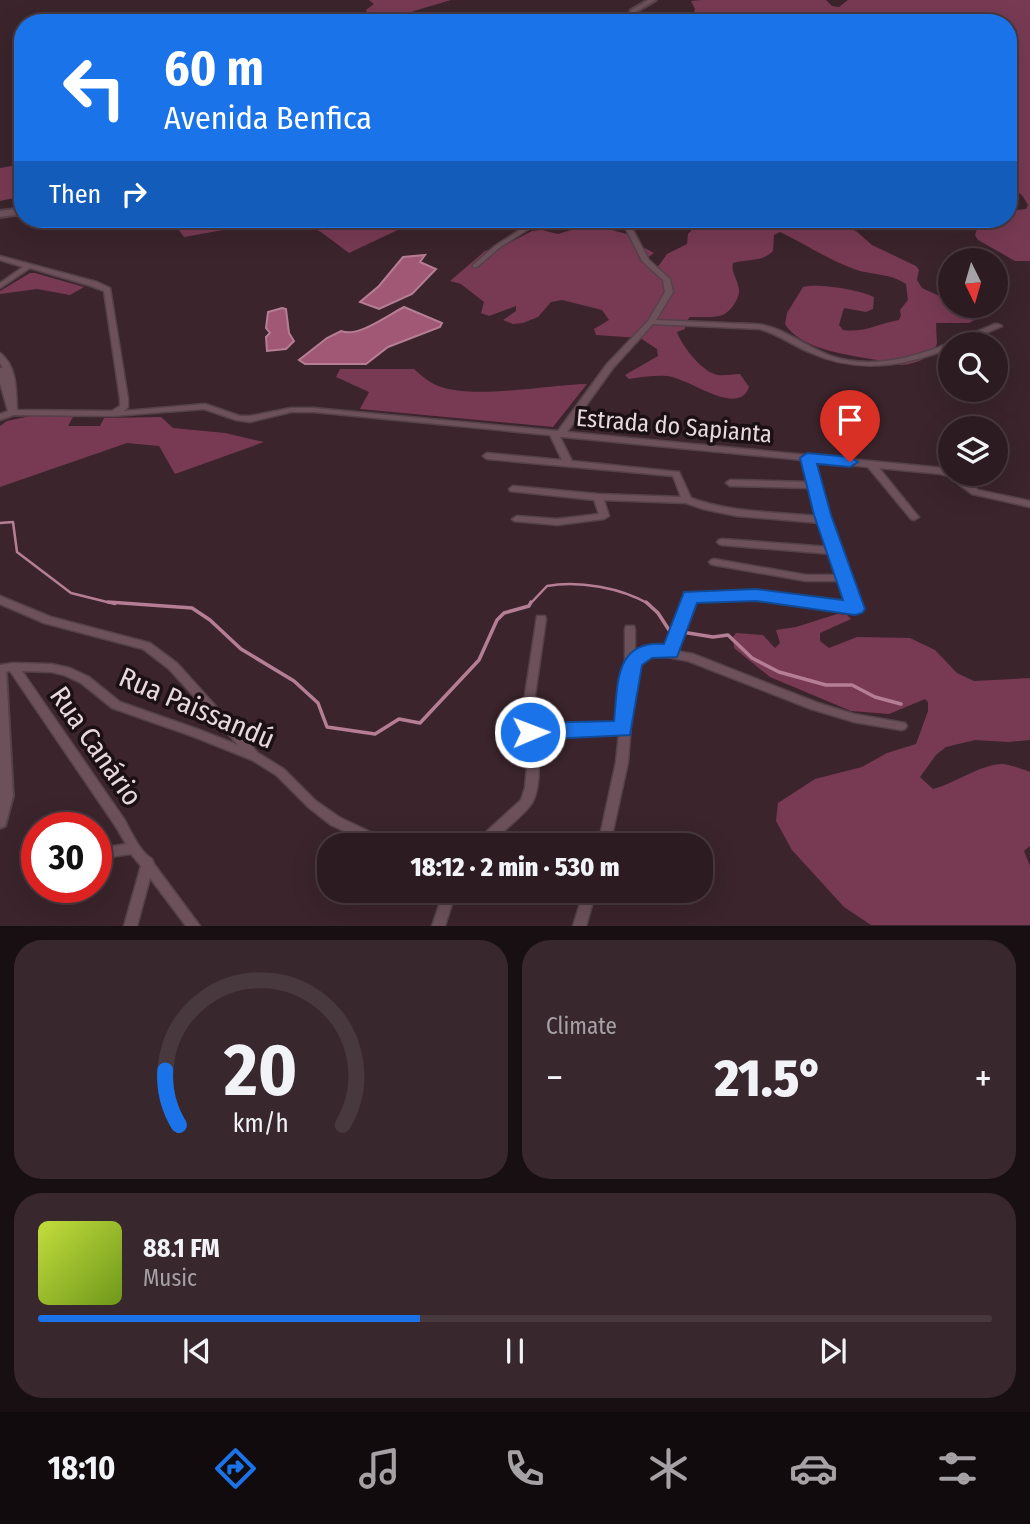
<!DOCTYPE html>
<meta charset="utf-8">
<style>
:root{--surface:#2c1b21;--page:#38282e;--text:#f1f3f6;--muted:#a6a1a5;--line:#48393f;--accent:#1a73e8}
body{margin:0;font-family:"Fira Sans Condensed",sans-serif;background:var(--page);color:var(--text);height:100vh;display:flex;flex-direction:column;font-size:26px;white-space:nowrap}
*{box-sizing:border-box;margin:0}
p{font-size:23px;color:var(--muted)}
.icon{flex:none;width:38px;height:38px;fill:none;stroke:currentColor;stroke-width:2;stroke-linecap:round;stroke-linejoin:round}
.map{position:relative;height:926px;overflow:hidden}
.side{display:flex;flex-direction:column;gap:14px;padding:14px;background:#180f12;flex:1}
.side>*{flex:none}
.guide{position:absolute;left:14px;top:14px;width:1003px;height:214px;border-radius:28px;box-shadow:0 7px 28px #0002,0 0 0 2px var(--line);background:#1a73e8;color:#fff;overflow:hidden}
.needle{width:46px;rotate:175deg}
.buttons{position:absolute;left:938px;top:248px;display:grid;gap:14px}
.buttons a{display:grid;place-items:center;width:70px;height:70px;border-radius:50%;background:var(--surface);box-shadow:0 7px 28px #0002,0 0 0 2px var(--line);font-size:35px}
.speed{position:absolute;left:21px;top:812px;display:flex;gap:14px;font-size:35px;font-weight:700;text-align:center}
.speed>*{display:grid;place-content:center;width:91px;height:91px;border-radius:50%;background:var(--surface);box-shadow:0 7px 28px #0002,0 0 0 2px var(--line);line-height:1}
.speed .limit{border:10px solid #d22;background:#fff;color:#111}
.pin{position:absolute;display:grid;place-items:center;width:60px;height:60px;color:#fff;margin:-72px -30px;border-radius:50% 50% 50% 0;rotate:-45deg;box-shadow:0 0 7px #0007}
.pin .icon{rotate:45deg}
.me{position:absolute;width:77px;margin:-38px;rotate:89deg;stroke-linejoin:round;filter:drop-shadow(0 0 5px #0008)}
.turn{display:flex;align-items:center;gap:24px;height:147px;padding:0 35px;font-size:32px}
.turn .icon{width:91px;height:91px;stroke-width:2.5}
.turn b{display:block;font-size:49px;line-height:60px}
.then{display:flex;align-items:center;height:66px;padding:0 35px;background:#0003;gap:14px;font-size:26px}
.big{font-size:52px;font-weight:800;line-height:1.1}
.side .card{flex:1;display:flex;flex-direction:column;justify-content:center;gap:10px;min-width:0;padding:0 24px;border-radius:28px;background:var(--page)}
.side .dial{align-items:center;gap:0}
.dial svg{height:182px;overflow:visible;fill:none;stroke:var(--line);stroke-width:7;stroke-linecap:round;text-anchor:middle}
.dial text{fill:var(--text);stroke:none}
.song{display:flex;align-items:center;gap:21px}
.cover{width:84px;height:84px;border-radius:10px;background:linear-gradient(135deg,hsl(70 70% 55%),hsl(80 70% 35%))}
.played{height:7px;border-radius:4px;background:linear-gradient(90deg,var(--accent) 40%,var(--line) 40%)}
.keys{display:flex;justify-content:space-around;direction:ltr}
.heat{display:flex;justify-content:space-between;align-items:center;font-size:38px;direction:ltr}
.side .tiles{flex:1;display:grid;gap:14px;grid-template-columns:1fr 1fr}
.card:last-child{grid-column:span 2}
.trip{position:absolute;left:317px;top:833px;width:396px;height:70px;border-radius:28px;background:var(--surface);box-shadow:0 7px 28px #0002,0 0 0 2px var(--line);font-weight:800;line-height:70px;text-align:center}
.dock{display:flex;height:112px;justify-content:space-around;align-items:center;background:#120b0d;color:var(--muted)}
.dock .icon{width:49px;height:49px}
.dock .on{color:var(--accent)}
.dock b{font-size:32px;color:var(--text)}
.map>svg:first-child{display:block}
</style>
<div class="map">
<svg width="1030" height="926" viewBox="0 0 1030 926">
<rect width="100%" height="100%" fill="#3b242c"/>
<!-- green -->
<g fill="#783a53">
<polygon points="369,0 451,0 414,11 397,23 368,23 366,10 374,4"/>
<polygon points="701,0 826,0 832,6 839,7 848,0 1030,0 1030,261 1015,261 978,240 975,235 980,219 1008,219 1008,211 1026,209 1028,205 1022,195 1008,186 1008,23 664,23 666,19 692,17 695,9 691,1"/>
<polygon points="23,164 23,196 0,201 0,168"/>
<polygon points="171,219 285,219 184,237"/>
<polygon points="294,219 421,219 349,253 321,232"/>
<path d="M 702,219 L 831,219 L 856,231 L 872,245 L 916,266 L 919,270 L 917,280 L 922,288 L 950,301 L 950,306 L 961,306 L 976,313 L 976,319 L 969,323 L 936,323 L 937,344 C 929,359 918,363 902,365 C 868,356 804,355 785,324 L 787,313 L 803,287 C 819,283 859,290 874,297 L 873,309 L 866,312 L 844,308 L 839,325 L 843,330 C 864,333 878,324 899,320 L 901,315 L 900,310 L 908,300 L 906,284 C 890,273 870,275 854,269 C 827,259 805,244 780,232 L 774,235 L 773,251 C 761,263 748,258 733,263 C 731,272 736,276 738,285 C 740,291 739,296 736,301 C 725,322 711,316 690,317 L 685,323 L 685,329 L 677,332 C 681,345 703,373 718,375 C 725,376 733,374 740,374 L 749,387 C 738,418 690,378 667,376 C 656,375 641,377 629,379 L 625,375 L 658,356 L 657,349 L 640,338 L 596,335 L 594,329 L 609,320 L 602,310 L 562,300 L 551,302 L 538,317 L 523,323 L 513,324 L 503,320 L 516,311 L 516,306 L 489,316 L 481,313 L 484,302 L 461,284 L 450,281 L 485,251 L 505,245 L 532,231 L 542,230 L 558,234 L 590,224 L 634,236 L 639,245 L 654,253 L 643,261 L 657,268 L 667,254 L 687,244 L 688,234 Z"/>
<polygon points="30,273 35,273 84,287 70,295 37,289 0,294 0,291"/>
<path d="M 340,369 L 414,369 C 423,377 430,383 441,387 C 478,399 546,385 587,384 L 553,427 L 360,409 L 369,392 L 336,377 Z"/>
<polygon points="35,415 73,417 68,426 100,426 104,418 161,417 173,428 225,433 264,442 175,474 159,446 127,443 0,487 0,426 7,421"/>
<path d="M 837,614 L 847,615 L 851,619 L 820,633 L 820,641 L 829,648 L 857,637 L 910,638 L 935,650 L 957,673 L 974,681 L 1030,678 L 1030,740 L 1008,742 L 975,740 L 946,747 L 936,755 L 920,777 L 933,789 C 956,783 981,764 1003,764 C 1011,765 1022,769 1030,772 L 1030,846 L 1024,851 L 1030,866 L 1030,925 L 871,925 L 844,907 L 792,850 L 776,821 L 778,803 L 815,779 L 862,767 L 887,753 L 916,744 L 928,711 L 928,702 L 925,699 L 889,714 L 851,711 L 770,677 L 734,648 L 733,637 L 736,633 L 763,635 L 775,648 L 780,643 L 776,630 L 796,627 Z"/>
</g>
<!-- water -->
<g fill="#a05874" stroke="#b67e94" stroke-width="2">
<polygon points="425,255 420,262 436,269 412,294 379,309 360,302 379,286 403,257"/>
<path d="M 404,307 L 442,323 L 440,327 L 388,347 L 366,364 L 305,364 L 299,360 L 327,338 L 341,331 C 358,338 388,315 404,307 Z"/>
<polygon points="282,308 286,309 289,333 294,341 286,349 267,351 266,337 270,333 266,328 268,312"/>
</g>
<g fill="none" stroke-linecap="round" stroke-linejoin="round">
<!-- stream-far1 -->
<g stroke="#b67e94" stroke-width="2.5">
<polyline points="0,523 13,522 17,552 71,593 115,604"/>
<path d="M 530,604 L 547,586 C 579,580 621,588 649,604"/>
</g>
<!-- stream -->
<g stroke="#b67e94" stroke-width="3.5">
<polyline points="108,602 192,608 210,620 241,649 294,681 318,703 327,727 375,734 399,719 420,723 479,660 497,620 504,613 529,606 531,602"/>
<polyline points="646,602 658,613 669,630"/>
<polyline points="682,632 713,637 728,635 752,658 779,672 826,685 852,685 875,697 901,704"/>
</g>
<defs>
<g id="minor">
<polygon points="537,219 544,219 499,248 477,267 473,267 473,265 495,246"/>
<path d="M 621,219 L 627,219 L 649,260 L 670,279 L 673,292 L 656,320 C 679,321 702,322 726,323 C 738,324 751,323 763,325 C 787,330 808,348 831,356 C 887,375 944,345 995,324 L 998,324 L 1002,326 L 958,345 L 950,345 L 950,348 C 904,367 856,374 809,352 C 792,345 778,334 760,329 L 653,324 L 613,368 L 567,432 L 943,468 L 950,471 L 950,474 L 957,474 L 978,490 L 1030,501 L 1030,507 L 972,494 L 948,476 L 941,474 L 879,468 L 917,515 L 919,517 L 914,520 L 911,519 L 868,467 L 812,461 L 827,515 L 862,607 L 857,613 L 853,614 L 759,599 L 695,599 L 676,651 L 693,654 L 818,703 L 854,714 L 905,723 L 907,726 L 905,729 L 901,730 L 854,722 L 811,709 L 688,661 L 652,654 L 645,657 L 635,671 L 628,762 L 610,845 L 598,845 L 616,762 L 619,734 L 537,736 C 538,756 543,791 529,807 C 519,819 500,834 488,845 L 474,845 L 476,841 L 521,800 L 525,788 L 527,767 L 524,702 L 537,616 L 545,616 L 546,619 L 534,702 L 536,727 L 620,725 L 625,671 L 625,629 L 626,626 L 634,626 L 635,629 L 635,655 C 642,644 655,647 666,649 L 687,594 L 759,591 L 852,606 L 842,581 L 806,581 L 714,565 L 711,564 L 709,562 L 711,560 L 714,559 L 806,575 L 840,575 L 832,554 L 722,545 L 719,544 L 717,542 L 719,540 L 722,539 L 830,547 L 820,523 L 737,516 L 703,509 L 686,503 L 604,500 L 609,516 L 604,519 L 557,525 L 514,521 L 512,519 L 517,516 L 557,519 L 599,514 L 594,500 L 510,491 L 509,489 L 513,486 L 598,494 L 681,497 L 673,476 L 487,459 L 483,456 L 487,453 L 562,460 L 550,435 L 314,412 L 291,412 L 250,422 L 236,420 L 204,409 L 113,416 L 14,415 L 0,420 L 0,414 L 8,411 L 0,383 L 0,368 L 3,368 L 0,363 L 0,353 C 17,366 16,389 17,410 L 112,411 L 120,406 L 120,399 L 104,291 L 91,286 L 30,268 L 0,288 L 0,283 L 23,267 L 0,260 L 0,256 L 97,282 L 110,288 L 128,399 L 128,407 L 124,411 L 205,404 L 240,416 L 250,416 L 291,408 L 314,408 L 558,431 L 607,364 L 648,321 L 665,292 L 663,280 L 642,261 ZM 563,437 L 803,460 L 809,482 L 730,480 L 726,483 L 730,486 L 810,488 L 818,516 C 775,512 732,513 691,498 L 679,472 L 572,461 L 560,437 Z"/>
<path d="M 0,596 L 51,617 L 150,643 L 177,663 L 258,753 L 284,769 L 316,801 L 339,817 L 389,841 L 391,845 L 374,845 L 331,825 L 308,807 L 276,775 L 252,760 L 192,736 L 112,708 L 81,683 L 64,675 L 51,672 L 22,671 L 124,819 C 132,833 139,851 152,859 L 154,864 L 200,926 L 186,926 L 150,878 L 137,926 L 124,926 L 141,866 L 131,854 L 96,859 L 96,849 L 126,844 L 116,827 L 10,671 L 0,673 L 0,665 L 13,663 L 51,664 L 70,668 L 89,677 L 120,702 L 200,730 L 238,745 L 169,669 L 143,649 L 44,623 L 0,604 Z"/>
<polygon points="444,891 456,891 445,926 432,926"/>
<polygon points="584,891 596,891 586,926 573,926"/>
</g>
<polygon id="tertiary" points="0,666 4,668 6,671 13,796 5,826 0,828"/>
<g id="secondary">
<polygon points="648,0 656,0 636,12 633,23 626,23 631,10"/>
<polygon points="23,208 23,214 0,217 0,211"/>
</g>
</defs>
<!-- minor casing -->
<use href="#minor" stroke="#554149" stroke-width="3"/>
<!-- tertiary casing -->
<use href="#tertiary" stroke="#554149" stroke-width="4"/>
<!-- secondary casing -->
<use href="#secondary" stroke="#554149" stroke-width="4"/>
<!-- minor -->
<use href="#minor" fill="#6c515a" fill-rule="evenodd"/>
<!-- tertiary -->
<use href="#tertiary" fill="#6c515a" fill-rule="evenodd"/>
<!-- secondary -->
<use href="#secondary" fill="#6c515a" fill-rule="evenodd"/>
</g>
<!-- route -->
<path fill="#1a73e8" stroke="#114b97" stroke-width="2" d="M 807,453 L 850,457 L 858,462 L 850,467 L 817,464 L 831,515 L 865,609 L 862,613 L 855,615 L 756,601 L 697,603 L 677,657 L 652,658 L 642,665 L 630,735 L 530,740 L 523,737 L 520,732 L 523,726 L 530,723 L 614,721 C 618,685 614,640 664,644 L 684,592 L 756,589 L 843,600 L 814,515 L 800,458 Z"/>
<g text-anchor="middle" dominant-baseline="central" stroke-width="7" stroke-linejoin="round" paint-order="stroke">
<!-- street labels -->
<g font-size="24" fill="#e8d8dd" stroke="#1b1115">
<text transform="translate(674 426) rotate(5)">Estrada do Sapianta</text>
</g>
<!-- near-street labels -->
<g font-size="28" fill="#e8d8dd" stroke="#1b1115">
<text transform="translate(197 708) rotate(23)">Rua Paissandú</text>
<text transform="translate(96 746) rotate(55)">Rua Canário</text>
</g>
</g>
</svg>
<div class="buttons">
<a><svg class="needle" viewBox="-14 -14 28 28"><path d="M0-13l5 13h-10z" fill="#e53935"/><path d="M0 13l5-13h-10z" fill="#a6a1a5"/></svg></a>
<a><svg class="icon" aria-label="search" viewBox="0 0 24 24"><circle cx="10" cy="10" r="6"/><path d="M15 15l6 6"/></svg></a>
<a><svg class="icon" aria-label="layers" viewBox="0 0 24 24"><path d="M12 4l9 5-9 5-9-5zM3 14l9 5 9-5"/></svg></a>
</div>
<div class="speed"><div class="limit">30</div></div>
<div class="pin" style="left:850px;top:462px;background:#d93025"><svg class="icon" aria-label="arrive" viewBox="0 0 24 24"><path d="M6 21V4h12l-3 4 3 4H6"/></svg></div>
<svg class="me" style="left:530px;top:732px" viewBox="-20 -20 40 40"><circle r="17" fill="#1a73e8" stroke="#fff" stroke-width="3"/><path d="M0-11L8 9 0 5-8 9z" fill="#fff"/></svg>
<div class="trip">18:12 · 2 min · 530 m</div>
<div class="guide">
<div class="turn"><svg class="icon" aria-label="left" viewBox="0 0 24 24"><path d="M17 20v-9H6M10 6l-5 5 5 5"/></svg><div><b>60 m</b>Avenida Benfica</div></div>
<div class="then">Then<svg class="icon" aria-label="right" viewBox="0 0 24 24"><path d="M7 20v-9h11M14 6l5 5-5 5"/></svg></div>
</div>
</div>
<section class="side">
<div class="tiles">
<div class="card dial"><svg viewBox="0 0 100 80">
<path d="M14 69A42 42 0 1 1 86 69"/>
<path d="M14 69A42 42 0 0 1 8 45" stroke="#1a73e8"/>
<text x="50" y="56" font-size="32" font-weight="700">20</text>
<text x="50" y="72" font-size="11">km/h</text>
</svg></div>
<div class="card"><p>Climate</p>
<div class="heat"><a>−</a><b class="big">21.5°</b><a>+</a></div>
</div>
<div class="card">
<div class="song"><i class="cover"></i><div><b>88.1 FM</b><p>Music</p></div></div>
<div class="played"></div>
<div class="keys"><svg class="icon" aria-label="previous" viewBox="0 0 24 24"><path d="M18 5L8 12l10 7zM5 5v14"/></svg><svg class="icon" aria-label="pause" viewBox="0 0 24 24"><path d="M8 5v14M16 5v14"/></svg><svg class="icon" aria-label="next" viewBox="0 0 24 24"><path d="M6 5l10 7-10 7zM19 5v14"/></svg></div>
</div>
</div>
</section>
<nav class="dock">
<b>18:10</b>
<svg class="icon on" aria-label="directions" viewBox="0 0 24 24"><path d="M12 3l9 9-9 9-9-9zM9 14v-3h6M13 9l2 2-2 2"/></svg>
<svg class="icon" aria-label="music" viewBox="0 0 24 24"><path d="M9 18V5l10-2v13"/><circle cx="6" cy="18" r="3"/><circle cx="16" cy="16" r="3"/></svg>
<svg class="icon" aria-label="phone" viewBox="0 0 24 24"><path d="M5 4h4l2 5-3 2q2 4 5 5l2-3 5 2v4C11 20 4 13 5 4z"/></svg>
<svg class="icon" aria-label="climate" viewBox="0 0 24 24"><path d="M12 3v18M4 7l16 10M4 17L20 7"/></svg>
<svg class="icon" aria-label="car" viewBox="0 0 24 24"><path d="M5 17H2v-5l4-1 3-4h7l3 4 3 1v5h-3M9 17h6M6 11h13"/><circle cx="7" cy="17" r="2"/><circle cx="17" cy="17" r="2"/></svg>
<svg class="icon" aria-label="filters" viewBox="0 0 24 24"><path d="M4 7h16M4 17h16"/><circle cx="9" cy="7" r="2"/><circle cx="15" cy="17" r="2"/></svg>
</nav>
